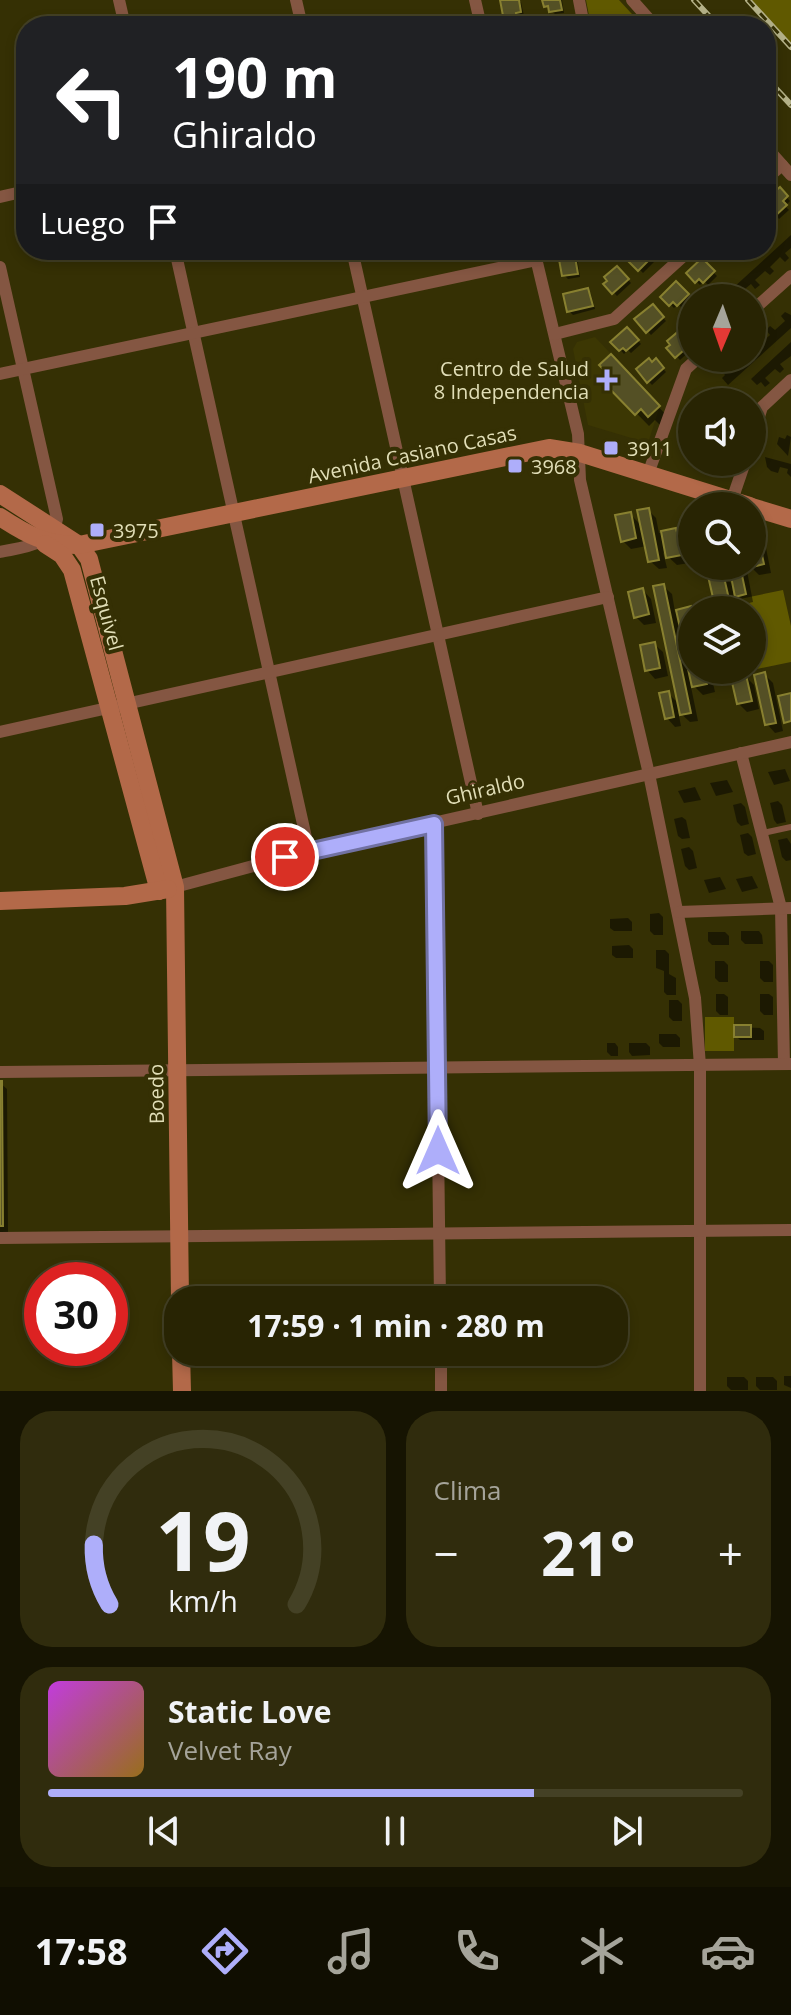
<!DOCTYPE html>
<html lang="es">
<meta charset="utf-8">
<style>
:root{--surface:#282403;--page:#302c0d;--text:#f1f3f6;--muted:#a5a49a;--line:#444125;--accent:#aeaefa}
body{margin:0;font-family:"Open Sans",sans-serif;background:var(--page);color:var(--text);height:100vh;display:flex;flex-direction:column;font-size:30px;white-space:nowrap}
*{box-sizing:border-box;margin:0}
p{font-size:26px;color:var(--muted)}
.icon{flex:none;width:44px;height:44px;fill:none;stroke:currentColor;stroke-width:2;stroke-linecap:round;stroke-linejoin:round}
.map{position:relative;height:1391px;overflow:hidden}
.details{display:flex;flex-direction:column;gap:20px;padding:20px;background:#161402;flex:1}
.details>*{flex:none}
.hud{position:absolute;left:16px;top:16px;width:760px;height:244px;border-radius:32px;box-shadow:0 4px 12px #0003,0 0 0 2px var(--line);background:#202124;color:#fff;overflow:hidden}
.needle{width:52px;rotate:182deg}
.tools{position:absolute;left:678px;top:284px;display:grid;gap:16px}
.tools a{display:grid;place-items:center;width:88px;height:88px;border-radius:50%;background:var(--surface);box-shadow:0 4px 12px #0003,0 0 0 2px var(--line);font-size:40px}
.speed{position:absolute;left:24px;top:1262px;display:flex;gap:16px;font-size:40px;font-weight:700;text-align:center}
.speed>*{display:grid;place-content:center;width:104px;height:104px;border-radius:50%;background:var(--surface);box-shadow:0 4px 12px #0003,0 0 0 2px var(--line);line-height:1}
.speed .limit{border:12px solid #d22;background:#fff;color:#111}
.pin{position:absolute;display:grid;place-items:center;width:68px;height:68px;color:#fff;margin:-34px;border:4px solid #fff;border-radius:50%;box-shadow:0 2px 8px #0007}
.me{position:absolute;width:88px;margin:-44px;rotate:0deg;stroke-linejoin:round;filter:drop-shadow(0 0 6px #0008)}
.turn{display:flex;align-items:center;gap:28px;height:168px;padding:0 24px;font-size:36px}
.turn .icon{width:104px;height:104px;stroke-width:2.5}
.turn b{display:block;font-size:56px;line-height:68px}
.then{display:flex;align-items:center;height:76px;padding:0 24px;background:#0003;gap:16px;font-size:30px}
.big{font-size:60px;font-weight:700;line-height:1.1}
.details .widget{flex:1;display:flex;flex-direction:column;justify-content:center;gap:12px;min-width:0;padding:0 28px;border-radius:32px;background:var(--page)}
.details .dial{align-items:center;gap:0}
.dial svg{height:208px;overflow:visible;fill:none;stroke:var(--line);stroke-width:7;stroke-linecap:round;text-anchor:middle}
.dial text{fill:var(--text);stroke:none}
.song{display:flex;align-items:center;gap:24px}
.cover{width:96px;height:96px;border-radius:12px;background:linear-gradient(135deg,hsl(290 70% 55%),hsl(40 70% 35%))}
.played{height:8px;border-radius:4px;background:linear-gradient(90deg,var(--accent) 70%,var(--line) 70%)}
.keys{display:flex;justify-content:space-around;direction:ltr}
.heat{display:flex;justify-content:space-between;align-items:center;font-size:44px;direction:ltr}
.details .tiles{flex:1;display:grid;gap:20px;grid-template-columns:1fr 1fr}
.widget:last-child{grid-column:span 2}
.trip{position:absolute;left:164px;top:1286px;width:464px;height:80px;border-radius:32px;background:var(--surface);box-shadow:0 4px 12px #0003,0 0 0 2px var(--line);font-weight:700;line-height:80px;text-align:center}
.tab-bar{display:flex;height:128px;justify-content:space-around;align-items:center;background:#100e01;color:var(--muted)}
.tab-bar .icon{width:56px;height:56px}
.tab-bar .active{color:var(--accent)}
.tab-bar b{font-size:36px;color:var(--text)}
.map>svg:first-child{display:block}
</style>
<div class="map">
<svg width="791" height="1391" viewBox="0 0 791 1391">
<rect width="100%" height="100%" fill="#353004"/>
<!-- built -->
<polygon fill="#3c3703" points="595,337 660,406 648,443 588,425 573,349 577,342"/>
<!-- green -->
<g fill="#605900">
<polygon points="586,0 619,0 643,26 591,26"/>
<polygon points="748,0 791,0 791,47"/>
<polygon points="783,590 791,626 791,662 752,670 752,610 707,610 706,606"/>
<rect x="705" y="1017" width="29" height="34"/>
</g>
<!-- shadow -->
<g fill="#0007">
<polygon points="506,0 521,2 524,16 518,17 519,22 510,24 506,20"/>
<polygon points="544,0 562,0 564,13 555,14 545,6"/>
<polygon points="565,22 569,26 551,26 551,25"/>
<polygon points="780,190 790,201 785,206 789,210 779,219 766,202"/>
<polygon points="791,235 791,248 785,253 789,258 785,262 780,257 770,267 774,271 770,275 765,271 755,280 760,285 755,289 751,284 740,293 745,298 722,298"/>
<polygon points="637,250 646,250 656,260 643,273 628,258"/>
<polygon points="714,250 740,250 741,251 732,260 728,257 724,261"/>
<polygon points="573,254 577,257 580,277 568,279 564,275"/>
<polygon points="702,261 717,276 708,285 704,281 700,285 689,274"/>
<polygon points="617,268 631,283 617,296 606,284"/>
<polygon points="676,284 691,299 682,308 678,304 674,308 663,297"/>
<polygon points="588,290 591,294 595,309 573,315 569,311"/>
<polygon points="652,306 666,321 651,335 637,320"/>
<polygon points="785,312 791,315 791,328 728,385 722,378 725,375 721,370 726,366 730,371 740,362 737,358 752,358 752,351 755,348 752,342 755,339 760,344 770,335 766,330 770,326 775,330 785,321 781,316"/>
<polygon points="627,329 641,344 631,353 628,350 624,354 613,342"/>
<polygon points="680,333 692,345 692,349 680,360 669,348"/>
<polygon points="791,342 791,356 780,364 784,369 780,373 775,369 765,378 770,383 765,387 761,382 757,385 751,379"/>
<polygon points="611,357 671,420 663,428 655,420 649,426 606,382 613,376"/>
<polygon points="656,361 666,372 652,385 638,370"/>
<polygon points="711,390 718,395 716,402 704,402 701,399 703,393 709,394"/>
<polygon points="682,430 692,433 692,445 684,440"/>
<polygon points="787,435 791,437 788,456 777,444 779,437 785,439"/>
<polygon points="765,457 791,464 791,477 787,473 788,469 780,467 778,473 771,471 767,467"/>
<polygon points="648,510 656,518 659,533 675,530 684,538 689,563 677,565 663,552 667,568 659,569 650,561 647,546 631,549 623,541 630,514 643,527"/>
<polygon points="757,540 766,548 771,573 759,575 750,566 752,541"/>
<polygon points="731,566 746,566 753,602 745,604 733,592 736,607 724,610 715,601 723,575 735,587"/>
<polygon points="663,586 672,594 675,612 692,610 692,644 679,631 686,662 692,661 692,670 710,670 715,692 703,695 690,682 698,721 690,722 678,711 681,726 675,727 667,718 668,693 680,705"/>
<polygon points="643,590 651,599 656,623 644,625 636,617"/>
<polygon points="654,644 663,652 668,676 655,679 647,670"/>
<polygon points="764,674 773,683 783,731 775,733 767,724"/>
<polygon points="746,677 754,685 759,709 747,712 738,703"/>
<polygon points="785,769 790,781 774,785 768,772"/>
<polygon points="727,780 733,792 716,796 710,783"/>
<polygon points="695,787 701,800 684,803 678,791"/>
<polygon points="778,801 782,805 786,822 777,824 774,820 770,803"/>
<polygon points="741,803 745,807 749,824 741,826 737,822 733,805"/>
<polygon points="682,817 686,820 690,838 682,839 678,836 674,819"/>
<polygon points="748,833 752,837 756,854 748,856 744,853 740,835"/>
<polygon points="787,838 791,844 791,860 786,861 782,857 778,840"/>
<polygon points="689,847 693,851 697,868 689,870 685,866 681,849"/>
<polygon points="752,876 758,888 742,892 736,879"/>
<polygon points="720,877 726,889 709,893 704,880"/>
<polygon points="659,913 663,917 663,935 654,935 650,931 650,914"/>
<polygon points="628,918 632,922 632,931 614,931 610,928 610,919"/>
<polygon points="741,931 759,931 762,935 763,944 745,944 741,940"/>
<polygon points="708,932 725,932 729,936 729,945 712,945 708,941"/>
<polygon points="629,945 633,949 633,958 616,958 612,955 612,946"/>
<polygon points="656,950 665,950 669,954 669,974 676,978 676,995 667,995 664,992 664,971 656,968"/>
<polygon points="715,961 724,961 728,965 728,982 719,982 715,978"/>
<polygon points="760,961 769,961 773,965 773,982 764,982 760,978"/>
<polygon points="716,994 724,994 728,997 728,1015 720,1015 716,1011"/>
<polygon points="760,994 769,994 773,997 773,1015 764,1015 760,1011"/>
<polygon points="669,1000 678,1000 682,1004 682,1021 673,1021 669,1017"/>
<polygon points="736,1027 760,1028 764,1031 764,1040 740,1040 736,1036"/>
<polygon points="659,1034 676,1034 680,1038 680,1047 663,1047 659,1043"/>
<polygon points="607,1043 615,1043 618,1047 618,1056 611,1056 607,1052"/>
<polygon points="629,1043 646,1043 650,1047 650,1055 632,1056 629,1052"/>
<polygon points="0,1083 7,1089 8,1232 0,1232"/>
<polygon points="784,1376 791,1376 791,1388 784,1385"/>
<polygon points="727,1377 744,1377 748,1381 748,1390 731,1390 727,1386"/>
<polygon points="756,1377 773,1377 777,1381 777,1390 760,1390 756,1386"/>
</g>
<!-- building -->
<g fill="#545025" stroke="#888030" stroke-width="2">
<polygon points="500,0 519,0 521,12 516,13 517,19 504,21"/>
<polygon points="542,0 560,0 562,10 549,12 548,6 544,7"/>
<polygon points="780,187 788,196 783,201 787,205 774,217 766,208 766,199"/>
<polygon points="634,250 649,250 654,255 638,271 625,258"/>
<polygon points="574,251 578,274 562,276 558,254"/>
<polygon points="702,258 715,271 703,283 699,279 695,283 686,273"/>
<polygon points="617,266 629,279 612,294 603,284 607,281 604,277"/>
<polygon points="676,281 689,294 677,306 673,302 669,306 660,297"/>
<polygon points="588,288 593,306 567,312 563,294"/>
<polygon points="653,304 664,317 646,333 634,319"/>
<polygon points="627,327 639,340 626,351 623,348 619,351 610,342"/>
<polygon points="680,330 692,343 675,358 666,348 670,345 667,341"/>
<polygon points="611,354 660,406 648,417 641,409 635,415 603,382 610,376 599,365"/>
<polygon points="649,358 652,362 656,358 664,368 647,383 636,369"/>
<polygon points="649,508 659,560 648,562 637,510"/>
<polygon points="631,512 636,538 621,542 615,515"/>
<polygon points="676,528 682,555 666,558 661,531"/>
<polygon points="758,537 764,564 749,568 752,566 752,539"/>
<polygon points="729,566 740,566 746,594 735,597"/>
<polygon points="723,573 729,599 714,602 708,576"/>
<polygon points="664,584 691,713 680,715 653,586"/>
<polygon points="643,588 649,614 634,618 628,592"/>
<polygon points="691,606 692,634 682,637 676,610"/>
<polygon points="655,642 660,668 645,671 640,645"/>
<polygon points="692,659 692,670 704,670 707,684 692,687 686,660"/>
<polygon points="765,672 776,723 765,725 754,675"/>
<polygon points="746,675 752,701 737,704 731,678"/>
<polygon points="669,691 674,717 665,719 659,693"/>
<polygon points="791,693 791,721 784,723 778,696"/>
<rect x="734" y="1025" width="17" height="12"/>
<polygon points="0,1081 2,1081 3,1226 0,1226"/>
</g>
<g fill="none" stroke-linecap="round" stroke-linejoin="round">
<!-- lane -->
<polyline stroke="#845642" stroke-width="6" points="763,833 791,827"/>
<!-- street -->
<g stroke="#845642" stroke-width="12">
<polyline points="119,0 125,26"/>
<polyline points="296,0 302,26"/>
<polyline points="475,0 481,26"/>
<polyline points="579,0 584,26"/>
<polyline points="632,0 655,26"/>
<polyline points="766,147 791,175"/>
<polyline points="766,179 782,165"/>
<polyline points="0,197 26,191"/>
<polyline points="175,250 309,851"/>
<polyline points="352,250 478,814"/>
<polyline points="534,250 578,434 580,480 649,774 695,998 700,1066 700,1391"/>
<path d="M 0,267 L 57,519 C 52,546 23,547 0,552"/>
<polyline points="752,311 791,276"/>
<polyline points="555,334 614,319 690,250"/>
<polyline points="0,374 537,260"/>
<polyline points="752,439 762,407 791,380"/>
<polyline points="648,474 686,369 698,358"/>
<polyline points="732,500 745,462"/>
<polyline points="0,732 608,597"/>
<polyline points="741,753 781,908 784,1064"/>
<polyline points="434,824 440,1300"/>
<polyline points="175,887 309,851 791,742"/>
<polyline points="679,912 791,908"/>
<polyline points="0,1072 791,1064"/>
<polyline points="0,1238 791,1230"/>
<polyline points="441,1352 441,1391"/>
</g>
<!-- secondary -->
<g stroke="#b36949" stroke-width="18">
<polyline points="0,494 79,545 89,559 175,887 180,1300"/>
<polyline points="752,507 791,519"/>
<path d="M 0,517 C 26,534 47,546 79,545 L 549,448 L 580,453 L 750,506"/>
<polyline points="45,544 62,555 72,570 159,891"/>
<polyline points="0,901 125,896 168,889"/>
<polyline points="181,1352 182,1391"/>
</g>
<defs>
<g id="rail">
<polyline points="694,0 718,26"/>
<polyline points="748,0 791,47"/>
<polyline points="766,78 791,105"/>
</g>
</defs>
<!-- rail casing -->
<use href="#rail" stroke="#b4b188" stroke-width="6"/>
<!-- rail -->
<use href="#rail" stroke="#353004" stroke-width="3" stroke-dasharray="9" stroke-linecap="butt"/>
</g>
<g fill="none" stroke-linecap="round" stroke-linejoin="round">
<defs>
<polyline id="route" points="285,857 434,824 438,1151"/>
</defs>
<!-- route casing -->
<use href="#route" stroke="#7171a2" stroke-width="20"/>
<!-- route -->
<use href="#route" stroke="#aeaefa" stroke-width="14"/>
</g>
<!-- markers -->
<g fill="#aeaefa" stroke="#353004" stroke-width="3">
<path d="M603 368h8v8h8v8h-8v8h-8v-8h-8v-8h8z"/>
<rect x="603" y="440" width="16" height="16" rx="4"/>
<rect x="507" y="458" width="16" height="16" rx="4"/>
<rect x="89" y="522" width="16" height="16" rx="4"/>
</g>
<g text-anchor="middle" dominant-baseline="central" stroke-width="8" stroke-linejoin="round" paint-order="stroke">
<!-- poi labels -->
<g font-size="20" fill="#e1deb7" stroke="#353004" text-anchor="start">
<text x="589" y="368" text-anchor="end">Centro de Salud<tspan x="589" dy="23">8 Independencia</tspan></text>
<text x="627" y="448">3911</text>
<text x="531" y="466">3968</text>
<text x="113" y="530">3975</text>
</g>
<!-- street labels -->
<g font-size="20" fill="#e1deb7" stroke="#353004">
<text transform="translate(412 454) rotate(-12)">Avenida Casiano Casas</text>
<text transform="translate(107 613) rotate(75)">Esquivel</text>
<text transform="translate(485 789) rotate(-13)">Ghiraldo</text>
<text transform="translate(156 1094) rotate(-91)">Boedo</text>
</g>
</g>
</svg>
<div class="tools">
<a><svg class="needle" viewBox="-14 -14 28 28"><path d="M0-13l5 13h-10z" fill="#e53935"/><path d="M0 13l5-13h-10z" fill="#a5a49a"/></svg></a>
<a><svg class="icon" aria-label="sound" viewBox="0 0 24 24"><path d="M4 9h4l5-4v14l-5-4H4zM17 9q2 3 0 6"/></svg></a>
<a><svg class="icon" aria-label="search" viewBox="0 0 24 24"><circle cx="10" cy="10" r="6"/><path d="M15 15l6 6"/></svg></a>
<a><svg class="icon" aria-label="layers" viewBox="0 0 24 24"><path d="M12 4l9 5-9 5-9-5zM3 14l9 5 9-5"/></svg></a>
</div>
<div class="speed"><div class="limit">30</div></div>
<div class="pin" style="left:285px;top:857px;background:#d93025"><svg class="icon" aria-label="arrive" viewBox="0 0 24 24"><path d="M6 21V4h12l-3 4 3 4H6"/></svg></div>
<svg class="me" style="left:438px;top:1151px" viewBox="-20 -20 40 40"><path d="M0-17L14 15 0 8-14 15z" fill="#aeaefa" stroke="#fff" stroke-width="4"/></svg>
<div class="trip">17:59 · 1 min · 280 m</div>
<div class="hud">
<div class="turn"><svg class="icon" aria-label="left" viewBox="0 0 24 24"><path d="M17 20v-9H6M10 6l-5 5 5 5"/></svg><div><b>190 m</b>Ghiraldo</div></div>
<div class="then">Luego<svg class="icon" aria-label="arrive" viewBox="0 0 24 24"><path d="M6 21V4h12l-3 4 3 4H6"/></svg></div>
</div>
</div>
<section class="details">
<div class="tiles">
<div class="widget dial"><svg viewBox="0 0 100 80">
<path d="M14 69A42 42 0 1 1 86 69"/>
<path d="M14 69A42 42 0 0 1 8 46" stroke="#aeaefa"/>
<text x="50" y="56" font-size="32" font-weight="700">19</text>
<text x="50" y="72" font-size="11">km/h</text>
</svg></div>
<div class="widget"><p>Clima</p>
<div class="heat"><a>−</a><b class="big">21°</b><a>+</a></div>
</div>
<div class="widget">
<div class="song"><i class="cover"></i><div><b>Static Love</b><p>Velvet Ray</p></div></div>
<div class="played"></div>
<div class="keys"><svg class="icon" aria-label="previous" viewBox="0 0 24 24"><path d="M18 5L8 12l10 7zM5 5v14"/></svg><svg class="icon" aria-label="pause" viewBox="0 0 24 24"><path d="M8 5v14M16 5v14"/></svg><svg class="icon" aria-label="next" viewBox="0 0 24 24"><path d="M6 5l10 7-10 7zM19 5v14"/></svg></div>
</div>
</div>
</section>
<nav class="tab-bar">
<b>17:58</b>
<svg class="icon active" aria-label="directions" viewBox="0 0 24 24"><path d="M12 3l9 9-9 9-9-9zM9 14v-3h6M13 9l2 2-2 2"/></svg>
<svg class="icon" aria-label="music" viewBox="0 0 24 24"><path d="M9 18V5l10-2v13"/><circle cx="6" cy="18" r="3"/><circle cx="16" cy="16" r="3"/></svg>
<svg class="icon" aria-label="phone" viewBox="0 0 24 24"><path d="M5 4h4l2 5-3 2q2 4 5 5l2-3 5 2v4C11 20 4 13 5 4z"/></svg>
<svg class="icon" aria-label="climate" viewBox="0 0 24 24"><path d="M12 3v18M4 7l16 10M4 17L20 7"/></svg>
<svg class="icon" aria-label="car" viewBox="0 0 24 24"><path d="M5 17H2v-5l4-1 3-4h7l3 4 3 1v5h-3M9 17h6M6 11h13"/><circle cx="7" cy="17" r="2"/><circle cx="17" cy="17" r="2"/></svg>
</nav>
